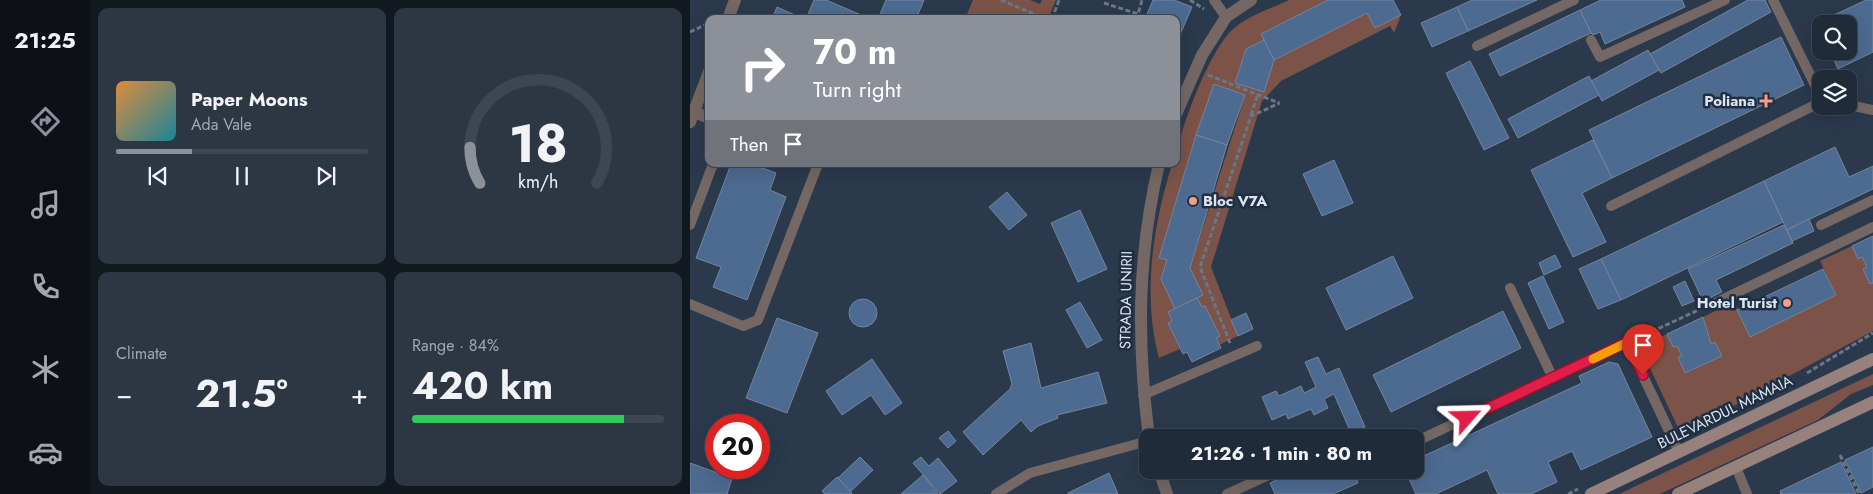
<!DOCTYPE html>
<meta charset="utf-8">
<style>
:root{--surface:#202b39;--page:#2d3744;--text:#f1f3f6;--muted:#a2a7ae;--line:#3d4753;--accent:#8c9099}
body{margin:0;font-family:Jost,sans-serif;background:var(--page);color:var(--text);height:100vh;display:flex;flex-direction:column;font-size:19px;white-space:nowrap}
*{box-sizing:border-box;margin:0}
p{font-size:16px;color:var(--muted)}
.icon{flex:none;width:28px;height:28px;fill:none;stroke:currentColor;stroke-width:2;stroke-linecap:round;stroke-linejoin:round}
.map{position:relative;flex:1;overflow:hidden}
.side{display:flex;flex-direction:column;gap:8px;padding:8px;background:#12181f;width:600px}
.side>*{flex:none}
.banner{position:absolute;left:15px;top:15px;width:475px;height:152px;border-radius:10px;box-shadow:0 5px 20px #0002,0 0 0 1px var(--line);background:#8c9099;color:#fff;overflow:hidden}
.tools{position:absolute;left:1122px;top:15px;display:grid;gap:10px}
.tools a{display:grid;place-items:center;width:45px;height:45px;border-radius:10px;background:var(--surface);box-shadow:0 5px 20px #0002,0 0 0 1px var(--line);font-size:25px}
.speed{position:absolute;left:15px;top:414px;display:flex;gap:10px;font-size:25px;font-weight:700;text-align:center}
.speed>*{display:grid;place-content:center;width:65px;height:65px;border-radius:50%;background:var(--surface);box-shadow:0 5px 20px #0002,0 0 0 1px var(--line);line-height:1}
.speed .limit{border:8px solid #d22;background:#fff;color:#111}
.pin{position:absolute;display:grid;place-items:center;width:42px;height:42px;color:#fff;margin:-51px -21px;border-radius:50% 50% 50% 0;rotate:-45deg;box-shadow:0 0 5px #0007}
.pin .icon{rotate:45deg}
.me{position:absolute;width:55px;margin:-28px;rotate:65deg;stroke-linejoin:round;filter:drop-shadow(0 0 4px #0008)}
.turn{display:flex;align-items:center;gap:18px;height:105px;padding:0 25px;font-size:22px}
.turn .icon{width:65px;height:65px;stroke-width:2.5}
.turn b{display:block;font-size:35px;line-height:42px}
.then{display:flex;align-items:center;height:48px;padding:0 25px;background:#0003;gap:10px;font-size:19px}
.big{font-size:38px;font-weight:700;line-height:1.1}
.side .card{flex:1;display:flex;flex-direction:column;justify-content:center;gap:8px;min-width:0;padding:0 18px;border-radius:10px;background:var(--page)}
.side .dial{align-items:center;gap:0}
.dial svg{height:130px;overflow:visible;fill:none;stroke:var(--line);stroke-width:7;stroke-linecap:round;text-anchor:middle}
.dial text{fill:var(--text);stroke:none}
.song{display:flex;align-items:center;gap:15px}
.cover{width:60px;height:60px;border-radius:8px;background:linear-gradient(135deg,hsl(30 70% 55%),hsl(190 70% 35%))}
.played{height:5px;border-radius:2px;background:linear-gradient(90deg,var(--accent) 30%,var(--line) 30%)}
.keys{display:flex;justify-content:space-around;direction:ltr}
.heat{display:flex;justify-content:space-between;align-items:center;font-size:28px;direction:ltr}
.charge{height:8px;border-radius:4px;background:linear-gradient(90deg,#34c759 84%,var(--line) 0)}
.side .tiles{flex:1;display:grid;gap:8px;grid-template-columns:repeat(2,1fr)}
.trip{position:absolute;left:449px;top:429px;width:285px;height:50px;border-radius:10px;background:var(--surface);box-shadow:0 5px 20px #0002,0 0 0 1px var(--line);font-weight:700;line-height:50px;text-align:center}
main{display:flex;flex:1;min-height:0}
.menu{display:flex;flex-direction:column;width:90px;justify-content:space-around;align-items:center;background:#0d1117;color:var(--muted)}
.menu .icon{width:35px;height:35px}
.menu .active{color:var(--accent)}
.menu b{font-size:22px;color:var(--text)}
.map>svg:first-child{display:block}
</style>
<main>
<nav class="menu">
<b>21:25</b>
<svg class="icon active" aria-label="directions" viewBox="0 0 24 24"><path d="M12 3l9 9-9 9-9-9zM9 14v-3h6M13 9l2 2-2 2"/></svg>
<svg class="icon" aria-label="music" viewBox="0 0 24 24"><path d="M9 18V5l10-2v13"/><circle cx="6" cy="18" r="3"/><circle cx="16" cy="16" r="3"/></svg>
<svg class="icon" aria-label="phone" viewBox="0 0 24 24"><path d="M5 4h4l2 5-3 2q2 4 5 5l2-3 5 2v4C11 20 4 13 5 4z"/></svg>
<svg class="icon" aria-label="climate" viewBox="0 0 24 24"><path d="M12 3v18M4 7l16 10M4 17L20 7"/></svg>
<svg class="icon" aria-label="car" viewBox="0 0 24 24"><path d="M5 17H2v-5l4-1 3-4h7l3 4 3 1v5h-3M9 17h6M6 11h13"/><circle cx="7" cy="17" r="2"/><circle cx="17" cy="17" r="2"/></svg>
</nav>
<section class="side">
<div class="tiles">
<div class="card">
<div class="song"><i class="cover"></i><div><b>Paper Moons</b><p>Ada Vale</p></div></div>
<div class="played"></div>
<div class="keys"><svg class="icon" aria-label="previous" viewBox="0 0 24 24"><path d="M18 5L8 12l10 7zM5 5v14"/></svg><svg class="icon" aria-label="pause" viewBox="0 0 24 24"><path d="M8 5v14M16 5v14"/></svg><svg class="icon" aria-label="next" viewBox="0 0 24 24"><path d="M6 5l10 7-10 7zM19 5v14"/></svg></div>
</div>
<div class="card dial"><svg viewBox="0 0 100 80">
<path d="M14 69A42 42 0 1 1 86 69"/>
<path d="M14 69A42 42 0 0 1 8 47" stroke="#8c9099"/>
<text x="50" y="56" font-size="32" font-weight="700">18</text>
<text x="50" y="72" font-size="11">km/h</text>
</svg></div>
<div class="card"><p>Climate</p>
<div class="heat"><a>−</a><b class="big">21.5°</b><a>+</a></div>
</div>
<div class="card"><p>Range · 84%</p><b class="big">420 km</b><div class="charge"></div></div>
</div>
</section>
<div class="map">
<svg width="1183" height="494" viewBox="0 0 1183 494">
<rect width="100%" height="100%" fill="#2a394c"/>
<!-- green -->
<g fill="#7b5348">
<polygon points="283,0 340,0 350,4 352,0 366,0 358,19 275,19"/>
<path d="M 599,0 L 638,0 L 571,34 L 574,40 L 556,49 L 545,82 L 574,92 L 584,60 L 677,13 L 685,28 L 711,15 L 704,33 L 700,26 L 591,81 L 572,101 L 521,267 L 548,336 L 529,345 L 526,338 L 530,336 L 515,306 L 512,307 L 507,298 L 512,295 L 500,268 L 555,96 L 506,135 L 469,258 L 477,260 L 485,309 L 478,312 L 482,321 L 478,323 L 490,349 L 469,358 C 452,295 463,226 482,164 L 486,164 C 486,135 520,51 541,31 C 556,16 580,9 599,0 Z"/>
<polygon points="1162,246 1168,258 1172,257 1177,267 1173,269 1180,284 1183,283 1183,331 991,434 950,347 977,334 983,347 987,346 992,356 988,358 996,373 1032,356 1025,342 1021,344 1013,317 1044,302 1061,336 1146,295 1130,261"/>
<polygon points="1183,374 1183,385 1161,394 1128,420 970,494 929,494"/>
</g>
<!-- building -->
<g fill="#4d6a90" stroke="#75869d">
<polygon points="124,0 136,0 176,17 175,19 116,19"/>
<polygon points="196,0 234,0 226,19 188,19"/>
<polygon points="463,0 484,0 502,7 486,44 486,19 455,19"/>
<polygon points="638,0 703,0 711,15 685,28 677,13 584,60 571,34"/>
<polygon points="782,0 847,0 778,31 767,7"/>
<polygon points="911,0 992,0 995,7 915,44 910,32 903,35 901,33 890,10"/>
<polygon points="1058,0 1075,0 1081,12 971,73 960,54"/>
<polygon points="1176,0 1183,0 1183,52 1148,69 1140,51 1159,51 1159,24 1131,24 1131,33 1127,23"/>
<polygon points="87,7 114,19 82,19"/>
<polygon points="767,7 778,31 742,47 731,23"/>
<polygon points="890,10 901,33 810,76 799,54"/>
<polygon points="1091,37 1114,85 922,178 899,130"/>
<polygon points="574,40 584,60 574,92 545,83 556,49"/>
<polygon points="958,50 969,70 912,101 901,81"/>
<polygon points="780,61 819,138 794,150 756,73"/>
<polygon points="899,76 909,95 828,138 818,119"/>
<polygon points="524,84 555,95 537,145 506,135"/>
<polygon points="506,135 537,145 500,268 513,295 485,309 471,279 477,260 469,258"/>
<polygon points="903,140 922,178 892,193 916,242 883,257 841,170"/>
<polygon points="1145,147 1159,177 1183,166 1183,189 1097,230 1074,181"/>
<polygon points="644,160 663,203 632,216 613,174"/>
<polygon points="41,164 62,164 86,173 80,190 96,197 57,300 23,287 31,267 6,258"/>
<polygon points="1074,181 1093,222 931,300 911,259"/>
<polygon points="317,192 337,215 319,230 299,207"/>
<polygon points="390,210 417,269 388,282 361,223"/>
<polygon points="1119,219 1124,231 1102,241 1097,230"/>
<polygon points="1094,225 1103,243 1026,280 1032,292 1013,301 998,269"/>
<polygon points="1183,236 1183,283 1180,284 1173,269 1177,267 1172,257 1168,259 1162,246"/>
<polygon points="865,255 871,267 854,275 849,263"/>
<polygon points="703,256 723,298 656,330 636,288"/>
<polygon points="911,259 931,300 908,309 889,269"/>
<polygon points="1133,269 1146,295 1060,337 1047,310"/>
<polygon points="853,276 874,322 859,329 838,283"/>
<polygon points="995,281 1004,301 992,306 983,287"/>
<polygon points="507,298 512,307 515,306 530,336 526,338 531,348 502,362 497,352 493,354 478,323 482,321 478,312"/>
<circle cx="173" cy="313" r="14"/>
<polygon points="390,302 412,340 397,348 376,310"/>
<polygon points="813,311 831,348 701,412 683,375"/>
<polygon points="556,313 563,329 548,336 541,320"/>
<polygon points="1013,317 1021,344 1025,342 1032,356 995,373 988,357 992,356 987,346 983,347 977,334"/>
<polygon points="87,318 128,333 97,413 56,398"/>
<polygon points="341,343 351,388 408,372 417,403 367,415 368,418 348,426 341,432 331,420 293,455 273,432 320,389 322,384 313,351"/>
<polygon points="628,357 636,374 649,368 675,427 661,433 644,394 634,399 638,408 624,415 621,409 598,419 596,414 582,420 572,397 586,391 589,396 611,386 614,393 626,387 615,362"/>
<polygon points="182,359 212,403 195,415 181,395 152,415 136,391"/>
<polygon points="919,362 928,364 962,437 891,470 882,451 858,462 867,482 841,494 808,494 797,470 746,494 726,494 715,470 725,470 725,460 892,383 889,376"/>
<polygon points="258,431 266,441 258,448 249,438"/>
<polygon points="1183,447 1183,487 1171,493 1155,460"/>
<polygon points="170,457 183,470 160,492 148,478"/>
<polygon points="231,457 239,466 248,458 267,481 250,494 223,463"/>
<polygon points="1151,462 1166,494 1091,494 1090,491"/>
<polygon points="0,463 42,478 37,494 0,494"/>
<polygon points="621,470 672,470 673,472 665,475 668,483 643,494 585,494 580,483 597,475 599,480"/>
<polygon points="419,473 428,494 378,494 378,493"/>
<polygon points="233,475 248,494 211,494"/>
<polygon points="147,477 162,493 161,494 135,494 132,491"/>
</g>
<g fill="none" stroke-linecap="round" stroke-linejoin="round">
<!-- path -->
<g stroke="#6a7787" stroke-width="3" stroke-dasharray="5 2.5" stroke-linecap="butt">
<polyline points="311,0 356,19"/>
<polyline points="500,0 514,9"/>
<polyline points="414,3 448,14 452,0"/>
<polyline points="362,19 369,0"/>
<polyline points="0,32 19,23"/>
<polyline points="518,75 589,103"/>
<polyline points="561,115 568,94"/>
<polyline points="948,338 1015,307"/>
<polyline points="540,343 510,267 561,116 590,103"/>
<polyline points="1117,373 1183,333"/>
<polyline points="1150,455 1169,494"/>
<polyline points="878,494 888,489"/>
</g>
<!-- service -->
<g stroke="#746764" stroke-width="10">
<polyline points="524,0 536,17"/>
<polyline points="1083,0 1131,97"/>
<polyline points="901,40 910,57 1035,0"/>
<polyline points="787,46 884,0"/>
<polyline points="1159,105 1183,110"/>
<polyline points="921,206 1131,102"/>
<polyline points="0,225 23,164"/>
<polyline points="1131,225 1183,200"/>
<polyline points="820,288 863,378"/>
<polyline points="1025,303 1183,227"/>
<polyline points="0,304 53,326 68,320 128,164"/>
<polyline points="453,395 567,346"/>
<polyline points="662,438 667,435 668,438"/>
<polyline points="725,442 937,342 989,452"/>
<polyline points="1046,467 1057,494"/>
<polyline points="306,494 340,473 458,441"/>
<polyline points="537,494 590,470"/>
</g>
<!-- minor -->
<g stroke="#746764" stroke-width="12">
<polyline points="38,19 45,0"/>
<polyline points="4,112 19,118"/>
<polyline points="0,122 19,72"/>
</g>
<!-- tertiary -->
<g stroke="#746764" stroke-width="12">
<polyline points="486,114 512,55 533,22 536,17 561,0"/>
<path d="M 459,438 C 447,342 447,258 469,164"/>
<polyline points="469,470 477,494"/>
</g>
<!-- secondary -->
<g stroke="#96817c" stroke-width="12">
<polyline points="901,494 1183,359"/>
<polyline points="988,494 1183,402"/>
</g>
</g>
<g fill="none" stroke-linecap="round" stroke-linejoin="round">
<defs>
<polyline id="route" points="777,418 938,342 953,375"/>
</defs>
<!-- route casing -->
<use href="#route" stroke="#92132f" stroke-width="12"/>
<!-- route -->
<use href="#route" stroke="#e11d48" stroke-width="9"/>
<!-- slow -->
<polyline stroke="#f59e0b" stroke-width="9" points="903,359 938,342 940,347"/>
</g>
<!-- markers -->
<g fill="#f49e88" stroke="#202e41" stroke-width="2">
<path d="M1073.5 93.5h5v5h5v5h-5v5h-5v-5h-5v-5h5z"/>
<circle cx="503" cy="201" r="5"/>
<circle cx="1097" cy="303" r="5"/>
</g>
<g text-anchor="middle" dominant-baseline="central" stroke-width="5" stroke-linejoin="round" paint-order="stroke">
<!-- poi labels -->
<g font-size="15" font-weight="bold" fill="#dbe5f1" stroke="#202e41" text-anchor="end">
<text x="1065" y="101">Poliana</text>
<text x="513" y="201" text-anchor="start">Bloc V7A</text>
<text x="1087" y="303">Hotel Turist</text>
</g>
<!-- street labels -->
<g font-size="15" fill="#dbe5f1" stroke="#202e41">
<text transform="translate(436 300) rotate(-89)">STRADA UNIRII</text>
<text transform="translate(1035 412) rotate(-26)">BULEVARDUL MAMAIA</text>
</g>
</g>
</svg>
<div class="tools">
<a><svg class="icon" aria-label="search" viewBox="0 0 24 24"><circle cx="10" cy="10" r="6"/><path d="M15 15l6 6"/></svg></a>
<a><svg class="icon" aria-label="layers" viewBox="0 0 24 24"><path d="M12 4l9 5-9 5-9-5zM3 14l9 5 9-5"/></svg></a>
</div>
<div class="speed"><div class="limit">20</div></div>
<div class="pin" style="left:953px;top:375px;background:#d93025"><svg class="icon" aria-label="arrive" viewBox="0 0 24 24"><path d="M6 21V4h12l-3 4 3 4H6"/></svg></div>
<svg class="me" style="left:777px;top:418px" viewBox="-20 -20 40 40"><path d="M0-17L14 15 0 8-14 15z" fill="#e11d48" stroke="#fff" stroke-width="4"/></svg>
<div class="trip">21:26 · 1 min · 80 m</div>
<div class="banner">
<div class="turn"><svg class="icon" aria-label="right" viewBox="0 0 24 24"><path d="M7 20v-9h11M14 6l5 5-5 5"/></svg><div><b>70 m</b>Turn right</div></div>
<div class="then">Then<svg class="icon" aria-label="arrive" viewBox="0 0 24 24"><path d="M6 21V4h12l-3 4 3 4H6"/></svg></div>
</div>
</div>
</main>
